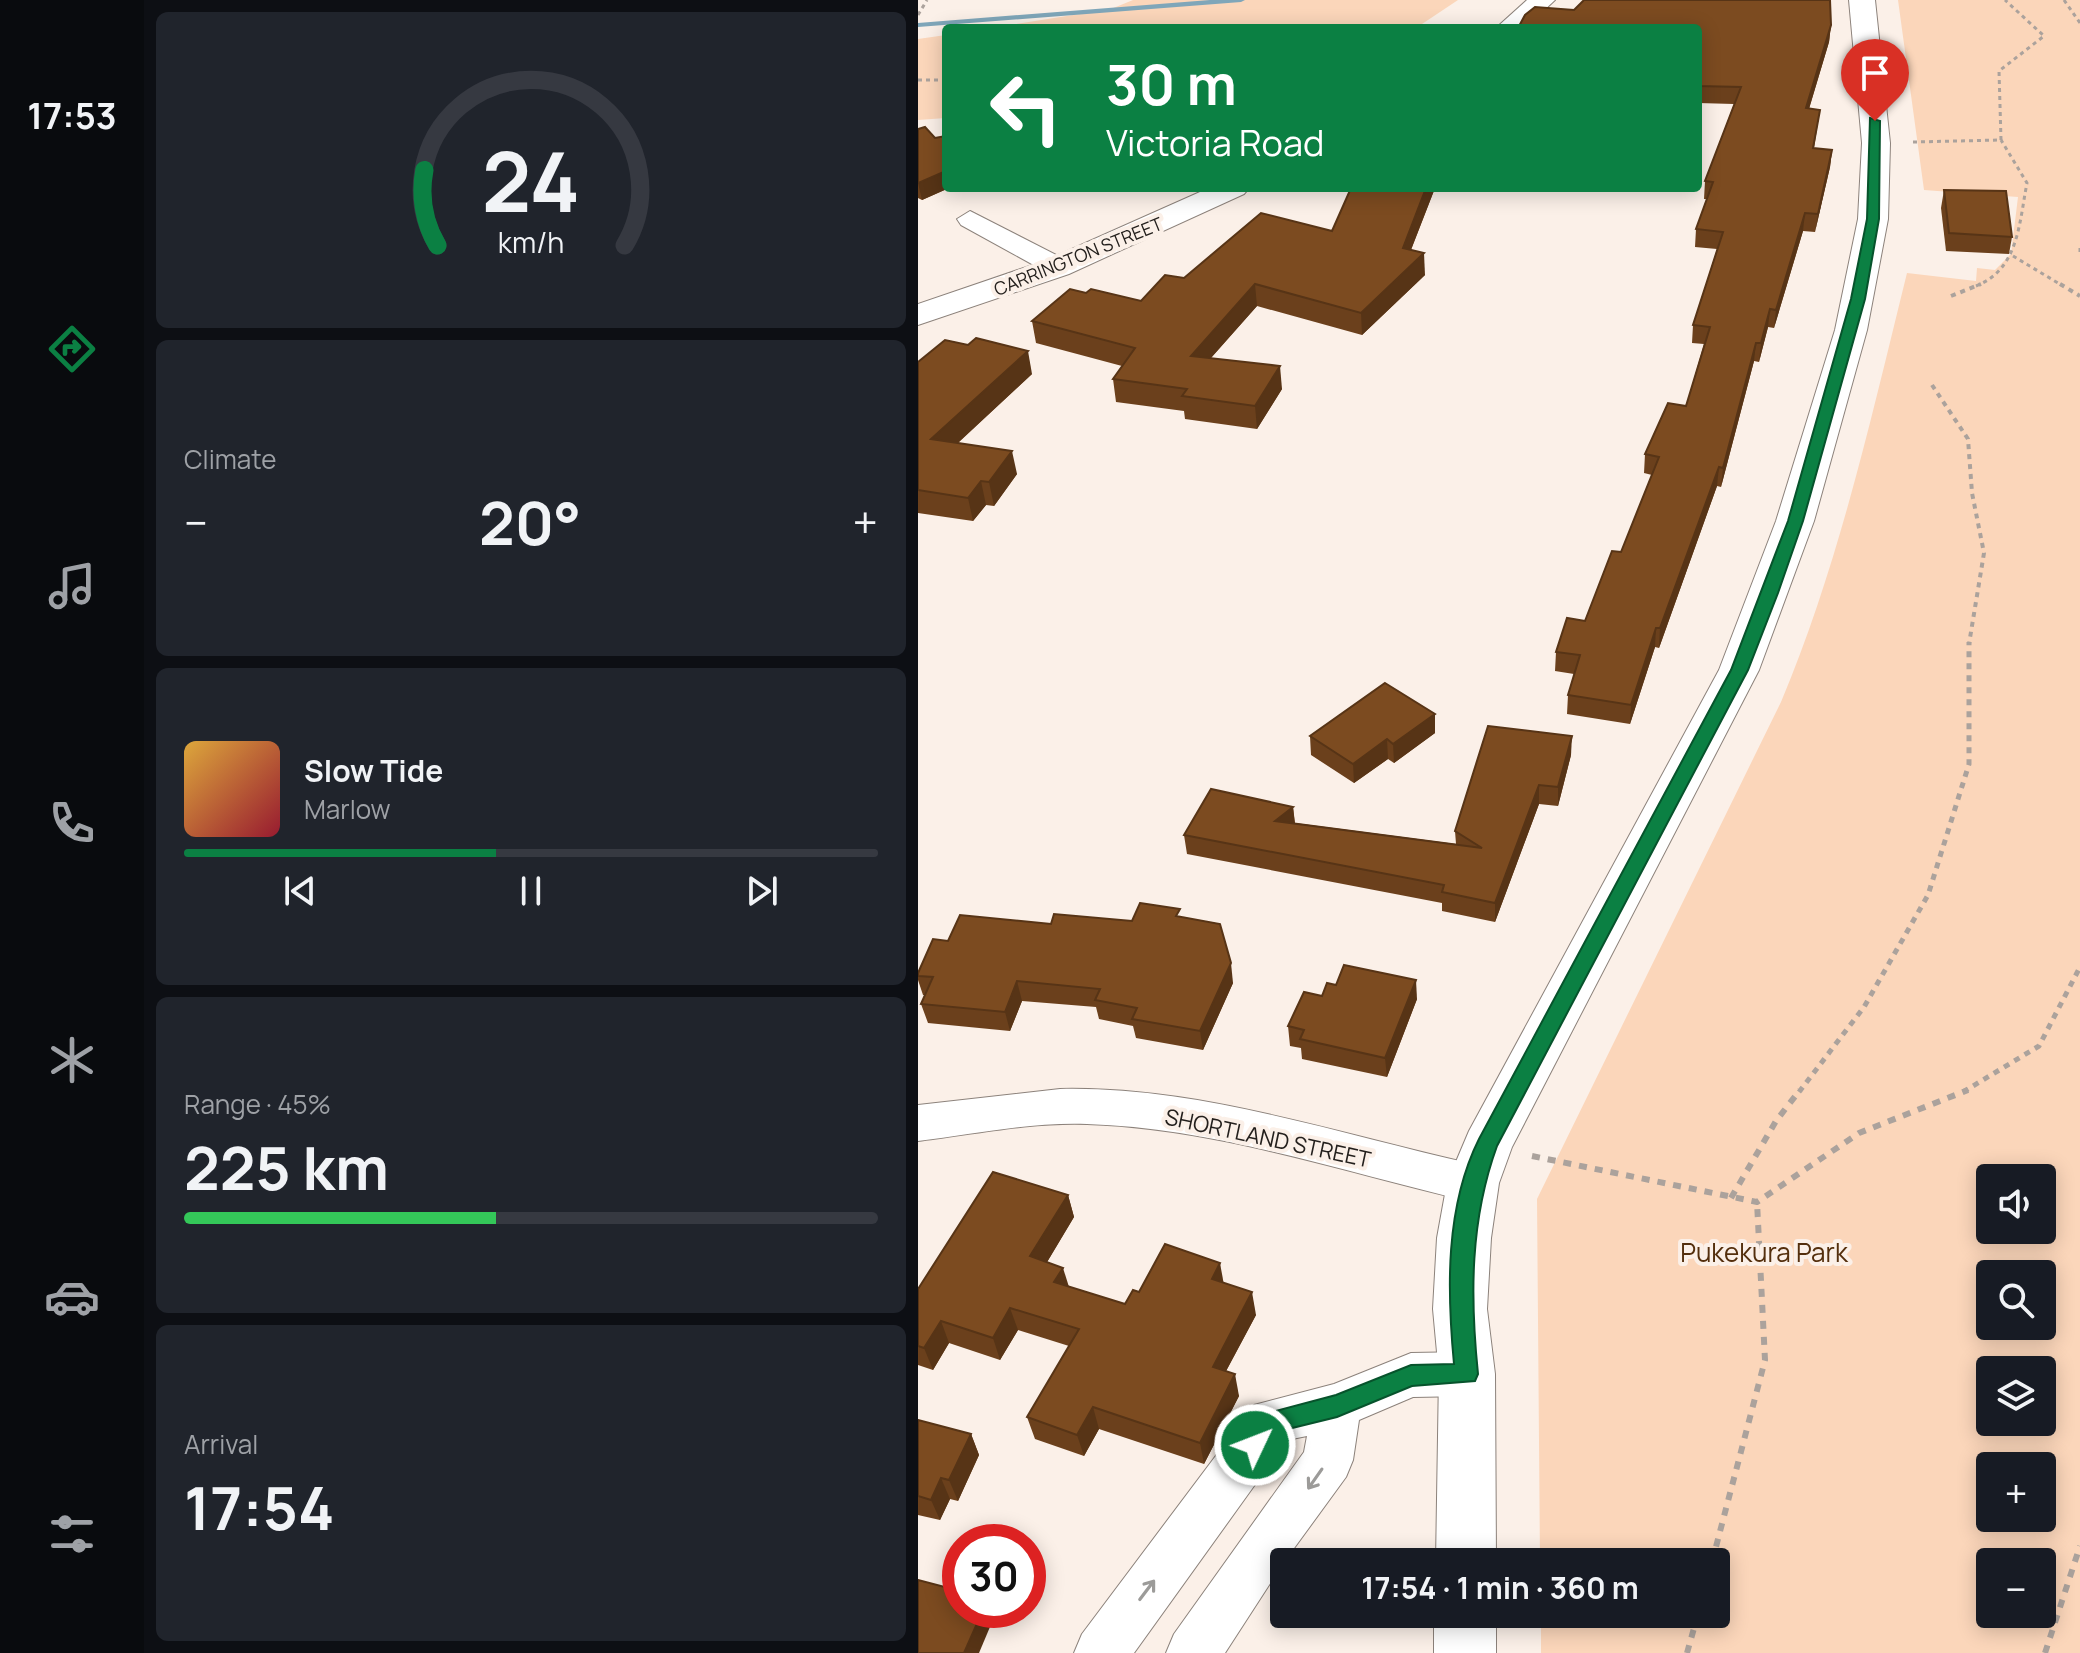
<!DOCTYPE html>
<meta charset="utf-8">
<style>
:root{--surface:#171b24;--page:#20242c;--text:#f1f3f6;--muted:#9ea1a6;--line:#363941;--accent:#0b8043}
body{margin:0;font-family:Manrope,sans-serif;background:var(--page);color:var(--text);height:100vh;display:flex;flex-direction:column;font-size:30px;white-space:nowrap}
*{box-sizing:border-box;margin:0}
p{font-size:26px;color:var(--muted)}
.icon{flex:none;width:44px;height:44px;fill:none;stroke:currentColor;stroke-width:2;stroke-linecap:round;stroke-linejoin:round}
.map{position:relative;flex:1;overflow:hidden}
.details{display:flex;flex-direction:column;gap:12px;padding:12px;background:#0d0f14;width:774px}
.details>*{flex:none}
.hud{position:absolute;left:24px;top:24px;width:760px;height:168px;border-radius:8px;box-shadow:0 4px 20px #0003;background:#0b8043;color:#fff;overflow:hidden}
.fabs{position:absolute;left:1058px;top:1164px;display:grid;gap:16px}
.fabs a{display:grid;place-items:center;width:80px;height:80px;border-radius:8px;background:var(--surface);box-shadow:0 4px 20px #0003;font-size:40px}
.speed{position:absolute;left:24px;top:1524px;display:flex;gap:16px;font-size:40px;font-weight:700;text-align:center}
.speed>*{display:grid;place-content:center;width:104px;height:104px;border-radius:50%;background:var(--surface);box-shadow:0 4px 20px #0003;line-height:1}
.speed .limit{border:12px solid #d22;background:#fff;color:#111}
.pin{position:absolute;display:grid;place-items:center;width:68px;height:68px;color:#fff;margin:-82px -34px;border-radius:50% 50% 50% 0;rotate:-45deg;box-shadow:0 0 8px #0007}
.pin .icon{rotate:45deg}
.me{position:absolute;width:88px;margin:-44px;rotate:47deg;stroke-linejoin:round;filter:drop-shadow(0 0 6px #0008)}
.turn{display:flex;align-items:center;gap:28px;height:168px;padding:0 32px;font-size:36px}
.turn .icon{width:104px;height:104px;stroke-width:2.5}
.turn b{display:block;font-size:56px;line-height:68px}
.big{font-size:60px;font-weight:700;line-height:1.1}
.details .card{flex:1;display:flex;flex-direction:column;justify-content:center;gap:12px;min-width:0;padding:0 28px;border-radius:12px;background:var(--page)}
.details .dial{align-items:center;gap:0}
.dial svg{height:208px;overflow:visible;fill:none;stroke:var(--line);stroke-width:7;stroke-linecap:round;text-anchor:middle}
.dial text{fill:var(--text);stroke:none}
.song{display:flex;align-items:center;gap:24px}
.cover{width:96px;height:96px;border-radius:12px;background:linear-gradient(135deg,hsl(40 70% 55%),hsl(350 70% 35%))}
.played{height:8px;border-radius:4px;background:linear-gradient(90deg,var(--accent) 45%,var(--line) 45%)}
.keys{display:flex;justify-content:space-around;direction:ltr}
.heat{display:flex;justify-content:space-between;align-items:center;font-size:44px;direction:ltr}
.charge{height:12px;border-radius:6px;background:linear-gradient(90deg,#34c759 45%,var(--line) 0)}
.trip{position:absolute;left:352px;top:1548px;width:460px;height:80px;border-radius:8px;background:var(--surface);box-shadow:0 4px 20px #0003;font-weight:700;line-height:80px;text-align:center}
main{display:flex;flex:1;min-height:0}
.tabs{display:flex;flex-direction:column;width:144px;justify-content:space-around;align-items:center;background:#090b0e;color:var(--muted)}
.tabs .icon{width:56px;height:56px}
.tabs .active{color:var(--accent)}
.tabs b{font-size:36px;color:var(--text)}
.map>svg:first-child{display:block}
</style>
<main>
<nav class="tabs">
<b>17:53</b>
<svg class="icon active" aria-label="directions" viewBox="0 0 24 24"><path d="M12 3l9 9-9 9-9-9zM9 14v-3h6M13 9l2 2-2 2"/></svg>
<svg class="icon" aria-label="music" viewBox="0 0 24 24"><path d="M9 18V5l10-2v13"/><circle cx="6" cy="18" r="3"/><circle cx="16" cy="16" r="3"/></svg>
<svg class="icon" aria-label="phone" viewBox="0 0 24 24"><path d="M5 4h4l2 5-3 2q2 4 5 5l2-3 5 2v4C11 20 4 13 5 4z"/></svg>
<svg class="icon" aria-label="climate" viewBox="0 0 24 24"><path d="M12 3v18M4 7l16 10M4 17L20 7"/></svg>
<svg class="icon" aria-label="car" viewBox="0 0 24 24"><path d="M5 17H2v-5l4-1 3-4h7l3 4 3 1v5h-3M9 17h6M6 11h13"/><circle cx="7" cy="17" r="2"/><circle cx="17" cy="17" r="2"/></svg>
<svg class="icon" aria-label="filters" viewBox="0 0 24 24"><path d="M4 7h16M4 17h16"/><circle cx="9" cy="7" r="2"/><circle cx="15" cy="17" r="2"/></svg>
</nav>
<section class="details">
<div class="card dial"><svg viewBox="0 0 100 80">
<path d="M14 69A42 42 0 1 1 86 69"/>
<path d="M14 69A42 42 0 0 1 9 40" stroke="#0b8043"/>
<text x="50" y="56" font-size="32" font-weight="700">24</text>
<text x="50" y="72" font-size="11">km/h</text>
</svg></div>
<div class="card"><p>Climate</p>
<div class="heat"><a>−</a><b class="big">20°</b><a>+</a></div>
</div>
<div class="card">
<div class="song"><i class="cover"></i><div><b>Slow Tide</b><p>Marlow</p></div></div>
<div class="played"></div>
<div class="keys"><svg class="icon" aria-label="previous" viewBox="0 0 24 24"><path d="M18 5L8 12l10 7zM5 5v14"/></svg><svg class="icon" aria-label="pause" viewBox="0 0 24 24"><path d="M8 5v14M16 5v14"/></svg><svg class="icon" aria-label="next" viewBox="0 0 24 24"><path d="M6 5l10 7-10 7zM19 5v14"/></svg></div>
</div>
<div class="card"><p>Range · 45%</p><b class="big">225 km</b><div class="charge"></div></div>
<div class="card"><p>Arrival</p><b class="big">17:54</b></div>
</section>
<div class="map">
<svg width="1162" height="1653" viewBox="0 0 1162 1653">
<rect width="100%" height="100%" fill="#fbf0e8"/>
<!-- green -->
<g fill="#fbd6ba" fill-rule="evenodd">
<polygon points="215,0 540,0 498,28 73,28 193,9"/>
<path d="M 980,0 L 1162,0 L 1162,1653 L 623,1653 L 623,1614 L 798,1614 L 798,1562 L 622,1562 L 619,1199 L 863,702 C 921,564 953,418 989,273 L 1058,281 L 1059,268 L 1077,270 L 1093,254 L 1100,197 L 1006,190 ZM 1072,1178 L 1124,1178 L 1124,1230 L 1072,1230 ZM 1072,1274 L 1124,1274 L 1124,1326 L 1072,1326 ZM 1072,1370 L 1124,1370 L 1124,1422 L 1072,1422 ZM 1072,1466 L 1124,1466 L 1124,1518 L 1072,1518 ZM 1072,1562 L 1124,1562 L 1124,1614 L 1072,1614 Z"/>
<polygon points="28,35 28,118 0,120 0,39"/>
</g>
<g fill="none" stroke-linecap="round" stroke-linejoin="round">
<!-- stream -->
<polygon fill="#7fa6b9" fill-rule="evenodd" points="292,0 327,0 323,2 0,27 0,23"/>
<defs>
<g id="street">
<polygon points="52,211 150,261 154,267 150,273 130,273 43,225 39,219"/>
<path d="M 142,1089 C 282,1086 420,1134 555,1164 L 571,1170 L 577,1183 L 571,1196 L 555,1202 C 428,1173 300,1128 169,1124 C 112,1122 56,1134 0,1141 L 0,1105 Z"/>
<polygon points="549,1352 566,1358 573,1374 566,1390 549,1396 495,1397 441,1420 435,1460 428,1477 366,1562 307,1653 248,1653 256,1634 386,1452 389,1436 369,1440 216,1653 156,1653 164,1634 336,1405 416,1384 493,1353"/>
</g>
<g id="secondary">
<polygon points="609,0 637,0 607,28 578,28"/>
<polygon points="931,0 957,0 972,143 970,219 949,330 896,521 841,670 594,1147 581,1183 573,1238 569,1309 577,1374 578,1562 518,1562 521,1374 515,1309 519,1238 529,1183 551,1131 801,670 858,521 917,330 940,219 944,143"/>
<polygon points="291,188 331,188 326,194 151,274 0,325 0,304 129,260"/>
<rect x="516" y="1614" width="62" height="39"/>
</g>
</defs>
<!-- street casing -->
<use href="#street" stroke="#8c827b" stroke-width="2"/>
<!-- secondary casing -->
<use href="#secondary" stroke="#8c827b" stroke-width="2"/>
<!-- path-far3 -->
<g stroke="#aba29c" stroke-width="3" stroke-dasharray="4 4" stroke-linecap="butt">
<polyline points="1146,0 1162,23"/>
<polyline points="0,15 9,0"/>
<polyline points="0,80 28,80"/>
<polyline points="995,142 1083,140 1081,71 1126,36 1087,0"/>
<polyline points="1162,248 1162,253"/>
<polyline points="1095,256 1145,286"/>
<path d="M 1058,286 C 1101,269 1101,223 1109,183 L 1083,140"/>
</g>
<!-- path-far2 -->
<g stroke="#aba29c" stroke-width="4" stroke-dasharray="5 5" stroke-linecap="butt">
<polyline points="1142,284 1162,296"/>
<polyline points="1033,296 1063,284"/>
<polyline points="1014,385 1050,439 1054,493 1066,553 1051,644"/>
</g>
<!-- path-far1 -->
<g stroke="#aba29c" stroke-width="5" stroke-dasharray="6 6" stroke-linecap="butt">
<polyline points="881,1092 946,1007 1010,895 1051,764 1051,642"/>
<polyline points="1045,1092 1121,1046 1162,967"/>
</g>
<!-- path -->
<g stroke="#aba29c" stroke-width="6" stroke-dasharray="8 8" stroke-linecap="butt">
<polyline points="614,1156 839,1202 941,1133 1050,1090"/>
<polyline points="813,1198 858,1121 882,1090"/>
<polyline points="794,1562 847,1360 839,1202"/>
<polyline points="769,1653 780,1614"/>
<polyline points="1127,1653 1162,1546"/>
</g>
<!-- street -->
<use href="#street" fill="#fff" fill-rule="evenodd"/>
<!-- secondary -->
<use href="#secondary" fill="#fff" fill-rule="evenodd"/>
</g>
<!-- wall -->
<g fill="#6b401c">
<polygon points="913,25 911,42 891,109 902,110 896,148 914,150 912,167 897,232 885,231 856,328 850,327 841,362 836,361 803,487 799,486 741,648 737,647 712,724 649,714 650,695 656,674 637,671 638,652 667,621 703,552 734,475 726,473 727,454 768,406 786,344 774,343 775,325 799,249 777,247 778,229 789,199 786,199 787,181 816,104 780,103 780,28"/>
<polygon points="0,129 17,138 28,188 31,188 4,200 0,198"/>
<polygon points="433,188 517,188 493,250 507,275 444,335 339,306 293,358 364,389 339,429 267,419 266,411 198,402 195,379 204,366 118,343 114,321 168,293 223,301 266,278 414,231"/>
<polygon points="1026,190 1094,237 1091,254 1028,251 1023,208"/>
<polygon points="0,362 114,374 40,443 99,474 76,506 68,505 55,521 0,513"/>
<polygon points="517,714 517,733 476,763 470,759 436,783 393,755 392,736"/>
<polygon points="653,755 640,806 621,804 577,922 524,911 524,903 269,854 266,835 375,807 377,823 538,844 537,831"/>
<polygon points="263,917 315,983 285,1050 218,1038 215,1026 181,1019 178,1007 104,1001 92,1031 10,1023 3,1004 7,995 5,995 0,980 0,973 30,941 133,924 214,921"/>
<polygon points="404,996 499,999 469,1077 384,1059 383,1048 372,1046 370,1026"/>
<polygon points="150,1195 156,1217 129,1262 151,1287 207,1304 221,1292 306,1283 338,1315 308,1371 321,1396 286,1464 181,1429 166,1456 117,1439 109,1417 151,1346 100,1330 82,1360 31,1343 15,1370 0,1365 0,1289"/>
<polygon points="0,1420 53,1434 61,1455 40,1501 32,1499 22,1520 0,1515"/>
</g>
<!-- shaded-wall -->
<g fill="#573416">
<polygon points="913,25 911,42 886,125 888,108"/>
<polygon points="914,150 912,167 897,232 900,214"/>
<polygon points="28,171 28,188 31,188 4,200 0,183"/>
<polygon points="508,188 517,188 485,270 485,248"/>
<polygon points="887,213 885,231 856,328 858,310"/>
<polygon points="506,253 507,275 444,335 443,313"/>
<polygon points="337,284 339,306 275,378 273,356"/>
<polygon points="852,309 850,327 841,362 843,343"/>
<polygon points="838,343 836,361 803,487 805,468"/>
<polygon points="110,351 114,374 19,462 13,439"/>
<polygon points="362,366 364,389 339,429 337,406"/>
<polygon points="94,451 99,474 76,506 71,482"/>
<polygon points="801,467 799,486 741,648 742,628"/>
<polygon points="63,481 68,505 55,521 50,498"/>
<polygon points="738,628 737,647 712,724 713,705"/>
<polygon points="517,714 517,733 476,763 475,744"/>
<polygon points="654,736 653,755 640,806 640,787"/>
<polygon points="469,739 470,759 436,783 435,764"/>
<polygon points="621,785 621,804 577,922 577,903"/>
<polygon points="375,807 377,826 357,821"/>
<polygon points="313,963 315,983 285,1050 282,1031"/>
<polygon points="498,980 499,999 469,1077 467,1058"/>
<polygon points="99,981 104,1001 92,1031 87,1012"/>
<polygon points="150,1195 156,1217 119,1279 112,1256"/>
<polygon points="302,1263 306,1285 294,1279"/>
<polygon points="145,1268 152,1290 136,1282"/>
<polygon points="334,1292 338,1315 299,1388 295,1367"/>
<polygon points="92,1308 100,1330 82,1360 75,1338"/>
<polygon points="23,1321 31,1343 15,1370 6,1348"/>
<polygon points="317,1374 321,1396 286,1464 282,1443"/>
<polygon points="175,1407 181,1429 166,1456 159,1435"/>
<polygon points="53,1434 61,1455 40,1501 31,1480"/>
<polygon points="23,1478 32,1499 22,1520 13,1500"/>
<polygon points="65,1610 75,1610 77,1615 61,1653 46,1653"/>
</g>
<!-- building -->
<g fill="#7c4b20" stroke="#573416" stroke-width="2">
<polygon points="666,0 912,0 913,25 888,108 902,110 895,148 914,150 900,214 887,213 858,310 852,309 843,343 838,343 805,468 801,467 742,628 738,628 713,705 650,695 662,655 638,652 649,618 667,621 694,551 703,552 741,457 727,454 750,403 768,406 792,327 775,325 805,232 778,229 795,182 787,181 823,87 780,86 780,28 600,28 607,15 617,7 656,10"/>
<polygon points="7,127 17,138 28,136 28,171 0,183 0,129"/>
<polygon points="433,188 508,188 485,248 506,253 443,313 337,284 273,356 362,366 337,406 264,396 269,389 195,379 217,348 114,321 152,289 168,293 173,289 223,301 247,275 266,278 343,213 414,231"/>
<polygon points="1026,190 1088,191 1094,237 1031,233"/>
<polygon points="58,338 110,351 13,439 94,451 71,482 63,481 50,498 0,490 0,362 27,340 50,345"/>
<polygon points="467,683 517,714 475,744 469,739 435,764 392,736"/>
<polygon points="570,726 654,736 640,787 621,785 577,903 524,892 526,885 266,835 293,789 375,807 357,821 564,848 537,831"/>
<polygon points="222,903 262,909 258,916 302,924 313,963 282,1031 214,1019 219,1008 177,1000 182,989 99,981 87,1012 3,1004 15,977 0,976 0,973 15,939 30,941 42,915 133,924 136,914 214,921"/>
<polygon points="426,965 498,980 467,1058 382,1039 386,1030 370,1026 386,992 404,996 409,983 418,985"/>
<polygon points="75,1172 150,1195 112,1256 145,1268 136,1282 207,1304 215,1290 221,1292 247,1244 302,1263 294,1279 334,1292 295,1367 317,1374 282,1443 175,1407 159,1435 109,1417 161,1329 92,1308 75,1338 23,1321 6,1348 0,1346 0,1289"/>
<polygon points="0,1420 53,1434 31,1480 23,1478 13,1500 0,1496"/>
<polygon points="0,1580 42,1591 42,1610 65,1610 46,1653 0,1653"/>
</g>
<!-- one-way arrows -->
<defs><path id="oneway-shaft" d="M-6 0H5M1.5-3L5.5 0L1.5 3" fill="none" stroke-width="1.6" stroke-linecap="round" stroke-linejoin="round" transform="scale(2)"/></defs>
<g stroke="#9c9b99">
<use href="#oneway-shaft" transform="translate(397 1479) rotate(125)"/>
<use href="#oneway-shaft" transform="translate(229 1590) rotate(-53)"/>
</g>
<!-- route -->
<path fill="#0b8043" stroke="#07532c" stroke-width="2" d="M 952,118 L 962,121 L 961,219 L 947,299 L 885,521 L 860,593 L 830,670 L 579,1146 C 552,1220 552,1296 560,1374 L 557,1381 L 494,1386 L 419,1417 L 362,1431 L 346,1452 L 337,1456 L 329,1452 L 325,1445 L 346,1414 L 418,1395 L 493,1365 L 536,1364 C 529,1290 527,1207 561,1139 L 813,670 L 870,521 L 933,299 L 949,219 Z"/>
<g text-anchor="middle" dominant-baseline="central" stroke-width="8" stroke-linejoin="round" paint-order="stroke">
<!-- far-street labels -->
<g font-size="18" fill="#24201d" stroke="#fbf0e8">
<text transform="translate(160 256) rotate(-22)">CARRINGTON STREET</text>
</g>
<!-- street labels -->
<g font-size="22" fill="#24201d" stroke="#fbf0e8">
<text transform="translate(350 1138) rotate(12)">SHORTLAND STREET</text>
</g>
<!-- near-park labels -->
<g font-size="26" fill="#542f0d" stroke="#fbf0e8">
<text x="846" y="1252">Pukekura Park</text>
</g>
</g>
</svg>
<div class="fabs">
<a><svg class="icon" aria-label="sound" viewBox="0 0 24 24"><path d="M4 9h4l5-4v14l-5-4H4zM17 9q2 3 0 6"/></svg></a>
<a><svg class="icon" aria-label="search" viewBox="0 0 24 24"><circle cx="10" cy="10" r="6"/><path d="M15 15l6 6"/></svg></a>
<a><svg class="icon" aria-label="layers" viewBox="0 0 24 24"><path d="M12 4l9 5-9 5-9-5zM3 14l9 5 9-5"/></svg></a>
<a>+</a>
<a>−</a>
</div>
<div class="speed"><div class="limit">30</div></div>
<div class="pin" style="left:957px;top:121px;background:#d93025"><svg class="icon" aria-label="arrive" viewBox="0 0 24 24"><path d="M6 21V4h12l-3 4 3 4H6"/></svg></div>
<svg class="me" style="left:337px;top:1445px" viewBox="-20 -20 40 40"><circle r="17" fill="#0b8043" stroke="#fff" stroke-width="3"/><path d="M0-11L8 9 0 5-8 9z" fill="#fff"/></svg>
<div class="trip">17:54 · 1 min · 360 m</div>
<div class="hud">
<div class="turn"><svg class="icon" aria-label="left" viewBox="0 0 24 24"><path d="M17 20v-9H6M10 6l-5 5 5 5"/></svg><div><b>30 m</b>Victoria Road</div></div>
</div>
</div>
</main>
